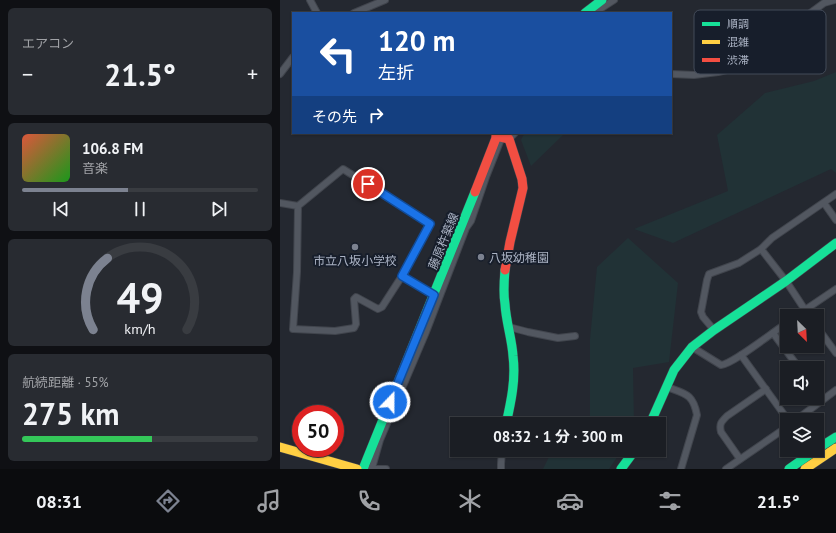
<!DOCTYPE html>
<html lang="ja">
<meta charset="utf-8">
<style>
:root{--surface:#1b1e24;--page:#282b31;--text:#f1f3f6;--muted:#a0a2a6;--line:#393c41;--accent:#7c8290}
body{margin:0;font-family:"PT Sans","Noto Sans JP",sans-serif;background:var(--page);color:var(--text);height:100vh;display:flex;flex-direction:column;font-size:15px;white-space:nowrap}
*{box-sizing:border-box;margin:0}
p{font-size:13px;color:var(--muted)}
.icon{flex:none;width:22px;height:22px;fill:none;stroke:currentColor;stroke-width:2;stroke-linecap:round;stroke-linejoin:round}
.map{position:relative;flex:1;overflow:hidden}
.details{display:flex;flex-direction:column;gap:8px;padding:8px;background:#0f1014;width:280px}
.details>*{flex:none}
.top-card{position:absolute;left:12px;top:12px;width:380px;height:122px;border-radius:0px;box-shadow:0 1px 3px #0004,0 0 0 1px var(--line);background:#1a4fa0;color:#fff;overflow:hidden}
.needle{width:26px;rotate:156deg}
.tools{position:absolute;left:500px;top:309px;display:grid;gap:8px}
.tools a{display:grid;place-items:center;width:44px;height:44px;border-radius:0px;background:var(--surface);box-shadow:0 1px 3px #0004,0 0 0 1px var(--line);font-size:20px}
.speed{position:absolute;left:12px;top:405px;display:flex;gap:8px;font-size:20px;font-weight:700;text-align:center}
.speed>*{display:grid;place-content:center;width:52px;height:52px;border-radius:50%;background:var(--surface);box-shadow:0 1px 3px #0004,0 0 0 1px var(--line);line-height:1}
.speed .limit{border:6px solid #d22;background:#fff;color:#111}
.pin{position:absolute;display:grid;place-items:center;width:34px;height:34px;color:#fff;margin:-17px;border:2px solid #fff;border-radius:50%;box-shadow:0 1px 4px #0007}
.me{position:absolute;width:44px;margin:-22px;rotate:22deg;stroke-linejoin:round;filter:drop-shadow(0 0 3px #0008)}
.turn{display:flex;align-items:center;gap:14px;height:84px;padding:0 20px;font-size:18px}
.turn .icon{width:52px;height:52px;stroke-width:2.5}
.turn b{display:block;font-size:28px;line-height:34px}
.then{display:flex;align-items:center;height:38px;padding:0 20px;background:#0003;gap:8px;font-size:15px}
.big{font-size:30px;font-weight:700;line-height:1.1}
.details .tile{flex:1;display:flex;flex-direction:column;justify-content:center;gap:6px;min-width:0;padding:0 14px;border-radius:6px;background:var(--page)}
.details .dial{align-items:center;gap:0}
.dial svg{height:104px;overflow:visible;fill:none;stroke:var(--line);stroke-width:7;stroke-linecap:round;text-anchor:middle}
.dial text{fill:var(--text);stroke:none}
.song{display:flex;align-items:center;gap:12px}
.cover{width:48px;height:48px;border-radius:6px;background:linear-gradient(135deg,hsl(10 70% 55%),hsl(120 70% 35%))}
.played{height:4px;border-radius:2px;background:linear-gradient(90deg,var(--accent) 45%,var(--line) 45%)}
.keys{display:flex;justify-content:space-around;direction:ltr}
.heat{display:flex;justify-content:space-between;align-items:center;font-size:22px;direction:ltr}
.charge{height:6px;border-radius:3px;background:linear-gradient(90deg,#34c759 55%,var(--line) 0)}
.trip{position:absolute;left:170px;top:417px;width:216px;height:40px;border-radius:0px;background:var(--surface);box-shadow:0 1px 3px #0004,0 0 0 1px var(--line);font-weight:700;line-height:40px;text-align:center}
.menu{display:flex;height:64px;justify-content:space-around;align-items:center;background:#0b0c0e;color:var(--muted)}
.menu .icon{width:28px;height:28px}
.menu .active{color:var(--accent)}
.menu b{font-size:18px;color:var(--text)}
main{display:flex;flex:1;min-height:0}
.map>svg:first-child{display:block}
</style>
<main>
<section class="details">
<div class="tile"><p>エアコン</p>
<div class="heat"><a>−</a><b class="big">21.5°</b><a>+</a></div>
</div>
<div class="tile">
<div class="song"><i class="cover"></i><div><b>106.8 FM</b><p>音楽</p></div></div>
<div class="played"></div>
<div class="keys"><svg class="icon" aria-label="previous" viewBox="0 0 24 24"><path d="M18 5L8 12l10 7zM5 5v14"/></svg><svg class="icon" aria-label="pause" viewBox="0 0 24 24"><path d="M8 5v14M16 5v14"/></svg><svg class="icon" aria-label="next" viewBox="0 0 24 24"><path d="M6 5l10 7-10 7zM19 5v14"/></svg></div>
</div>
<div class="tile dial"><svg viewBox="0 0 100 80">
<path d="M14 69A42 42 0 1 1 86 69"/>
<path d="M14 69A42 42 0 0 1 25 14" stroke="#7c8290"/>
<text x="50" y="56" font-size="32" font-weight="700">49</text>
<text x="50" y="72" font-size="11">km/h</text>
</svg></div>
<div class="tile"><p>航続距離 · 55%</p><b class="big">275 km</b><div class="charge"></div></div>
</section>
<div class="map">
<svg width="556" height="469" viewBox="0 0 556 469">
<rect width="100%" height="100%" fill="#242830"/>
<!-- green -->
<g fill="#213236">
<polygon points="556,72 556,173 551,169 393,243 354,229 448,191 437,135 485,93 534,81"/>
<polygon points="246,133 285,133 251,166 241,140 243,136"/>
<polygon points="348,238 398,283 389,362 353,368 354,424 310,424 310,339 317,267"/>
<polygon points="303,450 342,450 329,469 263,469 271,453 299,458"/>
</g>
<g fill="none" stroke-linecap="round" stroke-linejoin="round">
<defs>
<g id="street">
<polyline points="30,0 37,13"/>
<polyline points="74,13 105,0"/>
<polyline points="314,13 334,0"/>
<polyline points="0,74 13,57"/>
<polyline points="391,74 414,75 438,72 455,68 469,61 484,47 544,3 555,0"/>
<polyline points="229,139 235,133"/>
<polyline points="0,203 18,206 17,272 13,329 55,331 74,328 76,324 74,299 76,297 98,309 102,307 122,276"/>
<polyline points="544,203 556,220"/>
<polyline points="18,206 63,169 150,224 122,276 154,295"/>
<polyline points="481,249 506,281 529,316"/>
<polyline points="516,316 556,289"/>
<polyline points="229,327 248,332 278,338 295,336"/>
<polyline points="537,327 556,353"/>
<polyline points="434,330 423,317 421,312 427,280 429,274 459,263 481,249 492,238 556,194"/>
<polyline points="493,333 519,368"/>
<path d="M 412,347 L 441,365 C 453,364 494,331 507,323"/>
<polyline points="461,355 508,420"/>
<path d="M 387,387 C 406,394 413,394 417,415 L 401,469"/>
<polyline points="537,393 542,400"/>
<polyline points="516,420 556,390"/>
<path d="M 460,459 L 441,432 C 439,424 441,422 447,416 L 486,389"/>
<polyline points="92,468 100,440 146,332 186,228 191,221 206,177 223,134"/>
<polyline points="90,469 106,469"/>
<polyline points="221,469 221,464 222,450"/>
<polyline points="446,469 507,427"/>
</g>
<g id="fast">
<polyline points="305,13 322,0"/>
<path d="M 225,270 C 224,282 223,293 225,304 C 226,322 232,339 233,356 C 236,379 231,402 226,424"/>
<polyline points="370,424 394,370 412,347 434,330 506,281 556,243"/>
<polyline points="537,449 556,437"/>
<polyline points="83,469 195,192"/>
<polyline points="341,469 355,450"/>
<polyline points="509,469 536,450"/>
</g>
<g id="slow">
<polyline points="0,447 77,469"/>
<polyline points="525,469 556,448"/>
</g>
<g id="jam">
<polyline points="216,136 229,139 242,179 243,188 230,242 225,270"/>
<polyline points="195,192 218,133"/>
</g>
</defs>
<!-- street casing -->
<use href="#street" stroke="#41454d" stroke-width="8"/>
<!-- fast casing -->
<use href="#fast" stroke="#41454d" stroke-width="10"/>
<!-- slow casing -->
<use href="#slow" stroke="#41454d" stroke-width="10"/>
<!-- jam casing -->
<use href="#jam" stroke="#41454d" stroke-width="10"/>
<!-- street -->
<use href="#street" stroke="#525760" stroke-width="6"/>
<!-- fast -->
<use href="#fast" stroke="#16e098" stroke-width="9"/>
<!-- slow -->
<use href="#slow" stroke="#ffcf43" stroke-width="9"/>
<!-- jam -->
<use href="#jam" stroke="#f24e42" stroke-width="9"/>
</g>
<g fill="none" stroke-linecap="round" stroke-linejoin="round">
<defs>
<polyline id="route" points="88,184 150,224 122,276 154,295 110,402"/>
</defs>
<!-- route casing -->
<use href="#route" stroke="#114b97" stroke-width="10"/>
<!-- route -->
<use href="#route" stroke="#1a73e8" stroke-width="7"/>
</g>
<!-- markers -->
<g fill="#7c8290" stroke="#171e2b" stroke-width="1.5">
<circle cx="75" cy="247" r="4"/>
<circle cx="201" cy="257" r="4"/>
</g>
<g text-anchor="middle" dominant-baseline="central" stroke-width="4" stroke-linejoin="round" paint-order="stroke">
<!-- street labels -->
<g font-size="12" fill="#abb3c4" stroke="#171e2b">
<text transform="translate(163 241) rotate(-68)">藤原杵築線</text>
</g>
<!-- poi labels -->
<g font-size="12" fill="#abb3c4" stroke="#171e2b" text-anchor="start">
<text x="209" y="257">八坂幼稚園</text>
<text x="75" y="260" text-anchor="middle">市立八坂小学校</text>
</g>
</g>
<!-- legend -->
<rect x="414" y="10" width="132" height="64" rx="6" fill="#171e2b" stroke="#434b59" stroke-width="1"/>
<rect x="422" y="22" width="18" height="4" fill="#16e098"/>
<rect x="422" y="40" width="18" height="4" fill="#ffcf43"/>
<rect x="422" y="58" width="18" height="4" fill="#f24e42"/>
<g font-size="11" fill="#abb3c4">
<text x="447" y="28">順調</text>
<text x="447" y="46">混雑</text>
<text x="447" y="64">渋滞</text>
</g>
</svg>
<div class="tools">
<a><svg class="needle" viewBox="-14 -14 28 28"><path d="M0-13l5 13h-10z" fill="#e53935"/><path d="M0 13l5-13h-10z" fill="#a0a2a6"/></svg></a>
<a><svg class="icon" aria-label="sound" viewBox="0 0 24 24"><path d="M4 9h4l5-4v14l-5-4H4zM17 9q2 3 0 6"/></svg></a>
<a><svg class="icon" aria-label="layers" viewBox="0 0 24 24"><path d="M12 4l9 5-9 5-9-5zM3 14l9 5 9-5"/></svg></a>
</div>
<div class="speed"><div class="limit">50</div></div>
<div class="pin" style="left:88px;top:184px;background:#d93025"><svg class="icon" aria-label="arrive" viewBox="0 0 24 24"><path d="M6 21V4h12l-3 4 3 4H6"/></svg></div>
<svg class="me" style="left:110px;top:402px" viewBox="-20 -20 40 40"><circle r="17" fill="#1a73e8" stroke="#fff" stroke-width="3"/><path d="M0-11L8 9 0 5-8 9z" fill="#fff"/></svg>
<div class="trip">08:32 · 1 分 · 300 m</div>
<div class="top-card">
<div class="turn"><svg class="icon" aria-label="left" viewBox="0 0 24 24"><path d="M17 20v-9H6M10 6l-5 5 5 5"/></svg><div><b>120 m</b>左折</div></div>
<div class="then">その先<svg class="icon" aria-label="right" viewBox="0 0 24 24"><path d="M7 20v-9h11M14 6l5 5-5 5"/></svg></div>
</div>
</div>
</main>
<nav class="menu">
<b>08:31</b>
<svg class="icon active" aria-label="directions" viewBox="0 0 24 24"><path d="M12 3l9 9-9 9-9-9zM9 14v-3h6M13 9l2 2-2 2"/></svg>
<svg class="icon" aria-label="music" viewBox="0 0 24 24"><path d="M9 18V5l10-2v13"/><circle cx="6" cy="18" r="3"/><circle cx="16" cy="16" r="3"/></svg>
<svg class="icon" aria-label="phone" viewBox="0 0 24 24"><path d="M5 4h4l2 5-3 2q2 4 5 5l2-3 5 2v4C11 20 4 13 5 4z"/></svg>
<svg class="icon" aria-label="climate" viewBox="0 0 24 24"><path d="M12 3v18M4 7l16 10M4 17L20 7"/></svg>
<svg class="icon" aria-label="car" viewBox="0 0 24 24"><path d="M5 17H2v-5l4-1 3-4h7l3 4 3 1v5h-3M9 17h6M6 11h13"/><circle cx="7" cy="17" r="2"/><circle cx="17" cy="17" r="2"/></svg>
<svg class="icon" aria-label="filters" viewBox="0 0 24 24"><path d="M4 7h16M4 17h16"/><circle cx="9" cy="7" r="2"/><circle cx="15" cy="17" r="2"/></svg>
<b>21.5°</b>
</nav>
